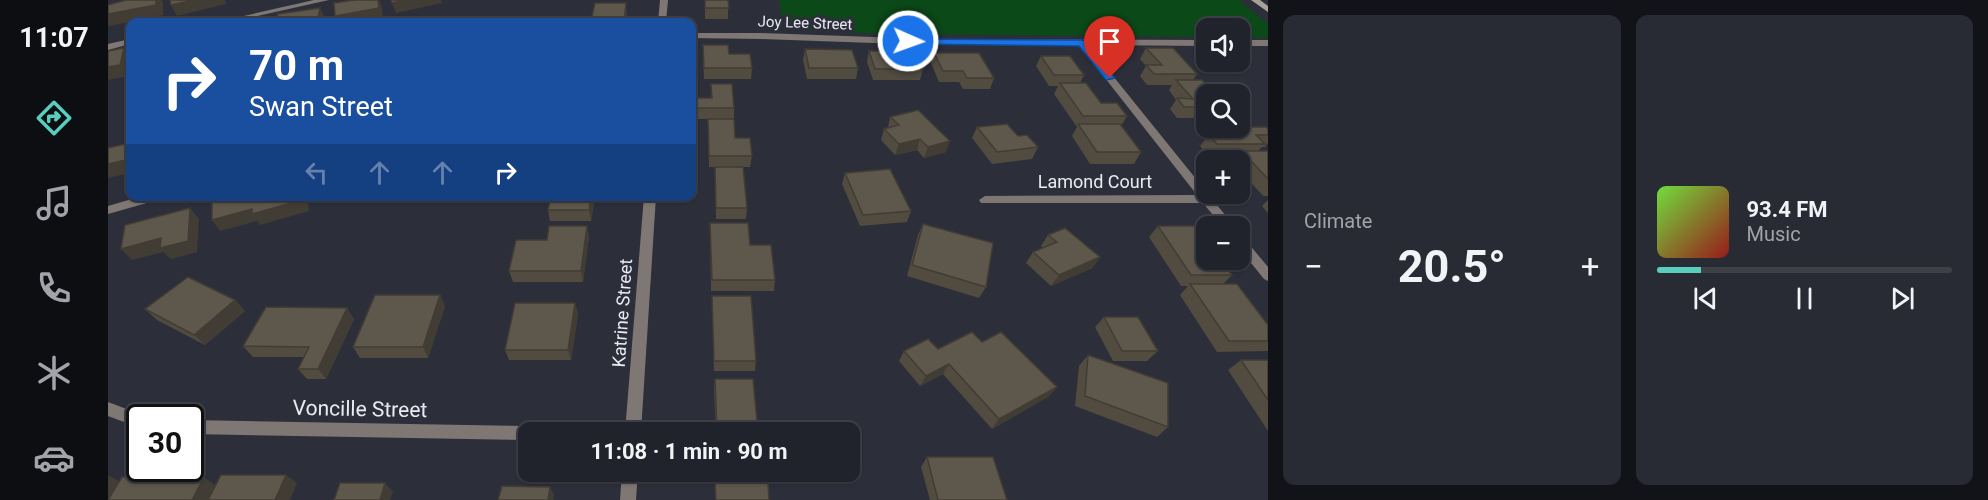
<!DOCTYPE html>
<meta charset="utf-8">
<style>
:root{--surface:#21232c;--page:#292b34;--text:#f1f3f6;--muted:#a2a4a9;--line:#3e4048;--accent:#59cebf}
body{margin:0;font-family:Roboto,sans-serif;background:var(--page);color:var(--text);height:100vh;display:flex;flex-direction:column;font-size:22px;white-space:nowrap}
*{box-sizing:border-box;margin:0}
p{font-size:20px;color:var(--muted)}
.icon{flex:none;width:33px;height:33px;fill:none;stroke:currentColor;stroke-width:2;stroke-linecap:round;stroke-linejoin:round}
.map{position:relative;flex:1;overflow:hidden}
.sheet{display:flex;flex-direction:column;gap:15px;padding:15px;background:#121318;width:720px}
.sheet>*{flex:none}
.banner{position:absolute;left:18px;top:18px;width:570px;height:183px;border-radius:12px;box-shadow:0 2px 4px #0004,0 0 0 2px var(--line);background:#1a4fa0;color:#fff;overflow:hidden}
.buttons{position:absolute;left:1088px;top:18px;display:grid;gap:12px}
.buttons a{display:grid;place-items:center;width:54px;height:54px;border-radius:12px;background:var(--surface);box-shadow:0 2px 4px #0004,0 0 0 2px var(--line);font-size:30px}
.speed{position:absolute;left:18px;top:404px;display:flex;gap:12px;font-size:30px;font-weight:700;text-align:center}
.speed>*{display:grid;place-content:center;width:78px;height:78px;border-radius:50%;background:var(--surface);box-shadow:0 2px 4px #0004,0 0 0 2px var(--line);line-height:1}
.speed .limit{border:3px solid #111;border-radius:9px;background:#fff;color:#111}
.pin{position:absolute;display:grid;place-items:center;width:51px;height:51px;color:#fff;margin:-62px -26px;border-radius:50% 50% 50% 0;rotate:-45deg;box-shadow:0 0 6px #0007}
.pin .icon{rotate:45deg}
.me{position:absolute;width:66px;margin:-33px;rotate:92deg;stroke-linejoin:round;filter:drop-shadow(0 0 4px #0008)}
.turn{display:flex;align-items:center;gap:21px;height:126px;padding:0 24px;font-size:27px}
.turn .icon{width:78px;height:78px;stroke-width:2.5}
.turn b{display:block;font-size:42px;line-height:51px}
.lanes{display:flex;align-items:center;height:57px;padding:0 24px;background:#0003;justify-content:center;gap:30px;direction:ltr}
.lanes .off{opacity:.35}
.big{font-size:45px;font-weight:700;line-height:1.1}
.sheet .widget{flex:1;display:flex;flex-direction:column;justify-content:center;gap:9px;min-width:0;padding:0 21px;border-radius:12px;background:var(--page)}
.song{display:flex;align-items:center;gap:18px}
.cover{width:72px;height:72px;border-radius:9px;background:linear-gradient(135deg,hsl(100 70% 55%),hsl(0 70% 35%))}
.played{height:6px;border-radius:3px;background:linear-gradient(90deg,var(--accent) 15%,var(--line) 15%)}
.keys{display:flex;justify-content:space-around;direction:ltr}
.heat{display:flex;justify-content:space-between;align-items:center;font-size:33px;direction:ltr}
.sheet .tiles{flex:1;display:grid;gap:15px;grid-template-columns:repeat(2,1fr)}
.trip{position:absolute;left:410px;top:422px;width:342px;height:60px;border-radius:12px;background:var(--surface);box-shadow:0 2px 4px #0004,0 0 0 2px var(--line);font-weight:700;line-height:60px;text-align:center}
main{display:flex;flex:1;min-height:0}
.tab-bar{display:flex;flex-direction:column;width:108px;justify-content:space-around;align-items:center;background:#0d0e12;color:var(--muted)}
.tab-bar .icon{width:42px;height:42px}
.tab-bar .selected{color:var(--accent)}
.tab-bar b{font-size:27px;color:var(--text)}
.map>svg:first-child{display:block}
</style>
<main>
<nav class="tab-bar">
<b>11:07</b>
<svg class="icon selected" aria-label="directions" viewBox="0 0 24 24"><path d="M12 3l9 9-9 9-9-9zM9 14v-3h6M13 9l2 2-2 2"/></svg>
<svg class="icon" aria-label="music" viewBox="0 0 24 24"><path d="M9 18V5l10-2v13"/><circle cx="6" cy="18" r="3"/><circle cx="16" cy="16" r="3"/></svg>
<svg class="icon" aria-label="phone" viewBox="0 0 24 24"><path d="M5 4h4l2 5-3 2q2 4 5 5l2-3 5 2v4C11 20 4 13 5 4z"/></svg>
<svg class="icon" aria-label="climate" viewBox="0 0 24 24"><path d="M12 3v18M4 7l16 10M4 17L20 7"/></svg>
<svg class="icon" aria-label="car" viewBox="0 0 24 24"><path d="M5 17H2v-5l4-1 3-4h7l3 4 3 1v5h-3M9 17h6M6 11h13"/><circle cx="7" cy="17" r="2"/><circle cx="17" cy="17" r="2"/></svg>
</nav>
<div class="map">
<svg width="1160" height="500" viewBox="0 0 1160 500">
<rect width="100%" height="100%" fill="#2c2f3a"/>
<!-- green -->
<polygon fill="#0b4918" points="671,0 1131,0 1160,24 1160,38 1131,37 1131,28 1098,28 1098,37 771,34 676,29"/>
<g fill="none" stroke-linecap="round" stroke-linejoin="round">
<!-- street -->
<g fill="#7e7774" fill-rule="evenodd">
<polygon points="206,0 221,0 122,22 109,22"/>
<polygon points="552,0 560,0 558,22 550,22"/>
<polygon points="652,33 821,39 1098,40 1098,46 980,45 1126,226 1114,226 1095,203 873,203 871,200 877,196 1089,195 971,45 821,45 652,39 584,38 584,33"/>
<polygon points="22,39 22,44 0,50 0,44"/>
<rect x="1131" y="40" width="29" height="6"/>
<polygon points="34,196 54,196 53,199 0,214 0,206"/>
<polygon points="536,196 548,196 533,432 517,432"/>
<polygon points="1131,236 1135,237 1160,267 1160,281 1156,279 1131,248"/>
<polygon points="0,402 37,416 32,417 32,428 0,416"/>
<polygon points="82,420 420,426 425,428 427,432 420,432 420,440 82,434"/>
<polygon points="514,471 530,471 528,500 512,500"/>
</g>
<!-- secondary -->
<polygon fill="#aaa09a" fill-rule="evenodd" points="1143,0 1152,0 1160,6 1160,12"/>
</g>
<!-- wall -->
<g fill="#514b40">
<rect x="597" y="0" width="23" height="19"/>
<polygon points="595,45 621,54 644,68 643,79 596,79"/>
<polygon points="1038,48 1089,74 1085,80 1098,94 1098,128 1141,127 1160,129 1160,143 1157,147 1154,147 1150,151 1160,151 1160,196 1155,196 1131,169 1131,160 1127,160 1131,155 1100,155 1092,146 1100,136 1090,124 1094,118 1069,118 1062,109 1068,100 1061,90 1064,85 1039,85 1032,76 1038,66 1032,59"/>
<polygon points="697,49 750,68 748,79 699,79 695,60"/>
<polygon points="761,51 815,69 812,80 765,80 759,62"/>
<polygon points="826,53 886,78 882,89 855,89 851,82 831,82 823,63"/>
<polygon points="933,56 976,75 972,83 993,103 1019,116 1013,126 1033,152 1026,164 982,164 964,136 969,127 946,94 950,86 941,86 928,66"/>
<polygon points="603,84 626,108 626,119 627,138 644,156 642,167 635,167 639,208 638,219 608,219 607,167 601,167 600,119 587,119 587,98 603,98"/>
<polygon points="782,117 838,152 816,158 809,150 787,155 773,140 776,129 780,128"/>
<polygon points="869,127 910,136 930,147 924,159 884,164 864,138"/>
<polygon points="737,173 803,211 799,222 752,226 734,184"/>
<polygon points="487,196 483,221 442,221 440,210"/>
<polygon points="1160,200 1160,213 1154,206"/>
<polygon points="602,223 642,245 667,280 666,291 603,291"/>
<polygon points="815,224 878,287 871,298 799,276 810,235"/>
<polygon points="479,226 481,237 475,282 405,282 401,271 439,240"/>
<polygon points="1050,226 1124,275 1115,284 1160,325 1160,351 1109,352 1072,295 1080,286 1073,286 1041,237"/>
<polygon points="940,235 992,257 984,268 943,286 918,263 925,252 935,248 933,246"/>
<polygon points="604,296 648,361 647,371 606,371"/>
<polygon points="127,300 137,311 97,345 49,320 37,309"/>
<polygon points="467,303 470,314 463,360 401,360 397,350"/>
<polygon points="337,306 320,358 252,358 245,347"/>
<polygon points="996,317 1050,351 1039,361 1005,361 987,327"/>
<polygon points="246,319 218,379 199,379 190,369 196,357 145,357 135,346"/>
<polygon points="874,342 949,387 940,397 884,429 835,374 812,386 791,361 796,351 830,349"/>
<polygon points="980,355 1060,427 1049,437 967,406 971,366"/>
<polygon points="1133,360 1160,360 1160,431 1120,370"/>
<polygon points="607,379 650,432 608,432 606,389"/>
<polygon points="819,457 899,500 822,500 813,467"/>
<polygon points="609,471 651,471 650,476 609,476"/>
</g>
<!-- shaded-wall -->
<g fill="#423d34">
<polygon points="48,0 53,0 55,2 55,15 1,26 0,24 0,14"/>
<polygon points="86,0 117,0 118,4 69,16 63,5"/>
<polygon points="271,0 274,7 275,19 253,22 230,22 227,16"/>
<polygon points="297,0 333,0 334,3 288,13 284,3"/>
<polygon points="518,3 519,14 518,22 516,22"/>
<polygon points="212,8 217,19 216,22 209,22"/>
<polygon points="16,48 22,57 22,64 20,76 0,80 0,67"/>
<polygon points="812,139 809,150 787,155 791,144"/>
<polygon points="842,141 838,152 816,158 820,147"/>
<polygon points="22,159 22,173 0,178 0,164"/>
<polygon points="193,196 199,196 201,211 152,225 149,221 112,231 104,220"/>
<polygon points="213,196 236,196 216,202"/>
<polygon points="483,196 487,196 483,221 481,210"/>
<polygon points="82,208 91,219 89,252 63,259 55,252 24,260 13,249"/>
<polygon points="479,226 481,237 475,282 473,271"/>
<polygon points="992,257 984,268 943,286 951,275"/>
<polygon points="332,295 337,306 320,358 315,347"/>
<polygon points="127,300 137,311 97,345 86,335"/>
<polygon points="467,303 470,314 463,360 460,350"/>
<polygon points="239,308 246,319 218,379 210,369"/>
<polygon points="841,364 835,374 812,386 818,376"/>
<polygon points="949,387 940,397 884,429 891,419"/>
<polygon points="0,475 14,483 0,500"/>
<polygon points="178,475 189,483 182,500 167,500"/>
<polygon points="96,477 108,486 101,500 84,500"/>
<polygon points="277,483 285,492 282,500 272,500"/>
<polygon points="442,487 446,495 445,500 440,500"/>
</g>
<!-- building -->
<g fill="#5e574b" stroke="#423d34" stroke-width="1.5">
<polygon points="18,0 48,0 48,5 0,14 0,5"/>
<polygon points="62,0 86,0 63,5"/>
<polygon points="247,0 270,0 271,8 227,16 226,3"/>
<polygon points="283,0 297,0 284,3"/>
<polygon points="597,0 620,0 621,8 597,8"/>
<polygon points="487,3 518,3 516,22 491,22 491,21 483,21"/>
<polygon points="212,8 209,22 167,22 170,14"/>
<polygon points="595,45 620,45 621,54 642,54 644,68 596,68"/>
<polygon points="16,48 12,65 0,67 0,51"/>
<polygon points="1038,48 1065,48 1089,74 1046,74 1038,65 1054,65"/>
<polygon points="697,49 744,50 750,68 701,68"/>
<polygon points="761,51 808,51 815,69 767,69"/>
<polygon points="826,53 871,53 886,78 859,78 855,71 835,71"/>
<polygon points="933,56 962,56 976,75 946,75"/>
<polygon points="1068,80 1094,80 1102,88 1112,88 1119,94 1098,94 1098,107 1076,107 1069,98 1085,99"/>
<polygon points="952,83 978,83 993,103 1009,103 1019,116 975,116"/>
<polygon points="603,84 624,84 626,108 587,108 587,98 604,98"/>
<polygon points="810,110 842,141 820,147 812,139 791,144 776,129 791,125 782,117"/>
<polygon points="1131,117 1141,127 1158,127 1160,129 1160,135 1148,135 1157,144 1109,144 1101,135 1118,135 1111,128 1131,128"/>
<polygon points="600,119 626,119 627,138 642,138 644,156 601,156"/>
<polygon points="899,124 910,136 919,135 930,147 889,152 869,127"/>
<polygon points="970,124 1012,124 1033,152 989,152"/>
<polygon points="22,143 22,159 0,164 0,148"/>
<polygon points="1134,151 1160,151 1160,179"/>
<polygon points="607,167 635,167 639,208 608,208"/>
<polygon points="782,169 803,211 755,215 737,173"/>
<polygon points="112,196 193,196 194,200 144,214 144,209 104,220 104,199"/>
<polygon points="443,196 483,196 481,210 440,210"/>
<polygon points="82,208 80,241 52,248 53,238 13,249 17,225"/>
<polygon points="602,223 640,223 642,245 663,245 667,280 604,280"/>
<polygon points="815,224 885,243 878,287 804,265"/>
<polygon points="441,226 479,226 473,271 401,271 408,240 439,240"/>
<polygon points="1050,226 1088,226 1098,240 1098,260 1113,260 1124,275 1083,275"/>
<polygon points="957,228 992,257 951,275 925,252 949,242 940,235"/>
<polygon points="80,277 127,300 86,335 37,309"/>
<polygon points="1082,284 1129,284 1160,325 1160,341 1121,341"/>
<polygon points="267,295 332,295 315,347 245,347"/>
<polygon points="604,296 643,296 648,361 606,361"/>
<polygon points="407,303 467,303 460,350 397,350"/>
<polygon points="158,307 239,308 210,369 190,369 201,347 135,346"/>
<polygon points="996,317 1030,317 1050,351 1014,351"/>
<polygon points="864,332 874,342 893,332 949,387 891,419 841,364 818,376 796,351 820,339 830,349"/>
<polygon points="980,355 1060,383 1060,427 977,396"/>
<polygon points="1133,360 1160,360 1160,400"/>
<polygon points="607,379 645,379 650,432 609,432"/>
<polygon points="819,457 885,457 899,500 830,500"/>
<polygon points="113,475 178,475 167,500 100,500"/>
<polygon points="14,477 96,477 84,500 0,500"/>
<polygon points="232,483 277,483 272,500 226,500"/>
<polygon points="607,483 660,483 661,500 608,500"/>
<polygon points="394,486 442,487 440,500 390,500"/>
</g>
<!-- route -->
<polygon fill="#1a73e8" stroke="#114b97" stroke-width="1.5" points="796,39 974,40 977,41 1007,78 998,80 971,46 800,44 796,43"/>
<g text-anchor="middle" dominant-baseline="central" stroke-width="6" stroke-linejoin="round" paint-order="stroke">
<!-- far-street labels -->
<g font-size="15" fill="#e9ebf3" stroke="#2c2f3a">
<text transform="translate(697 23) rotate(2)">Joy Lee Street</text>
</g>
<!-- street labels -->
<g font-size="18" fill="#e9ebf3" stroke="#2c2f3a">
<text x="987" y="181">Lamond Court</text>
<text transform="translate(514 313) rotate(-86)">Katrine Street</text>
</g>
<!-- near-street labels -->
<g font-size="21" fill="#e9ebf3" stroke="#2c2f3a">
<text transform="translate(252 409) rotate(1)">Voncille Street</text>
</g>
</g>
</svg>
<div class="buttons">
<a><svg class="icon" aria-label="sound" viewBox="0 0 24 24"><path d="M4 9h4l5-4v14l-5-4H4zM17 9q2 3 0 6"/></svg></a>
<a><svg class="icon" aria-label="search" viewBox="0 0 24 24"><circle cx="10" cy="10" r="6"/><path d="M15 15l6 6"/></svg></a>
<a>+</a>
<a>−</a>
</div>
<div class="speed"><div class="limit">30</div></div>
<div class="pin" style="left:1002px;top:78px;background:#d93025"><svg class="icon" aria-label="arrive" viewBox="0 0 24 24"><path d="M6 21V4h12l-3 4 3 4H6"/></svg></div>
<svg class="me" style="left:800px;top:41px" viewBox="-20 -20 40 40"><circle r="17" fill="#1a73e8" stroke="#fff" stroke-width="3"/><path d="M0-11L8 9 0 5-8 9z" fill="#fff"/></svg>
<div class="trip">11:08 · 1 min · 90 m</div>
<div class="banner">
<div class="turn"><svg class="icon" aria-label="right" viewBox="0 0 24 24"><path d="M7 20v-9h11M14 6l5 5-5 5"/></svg><div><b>70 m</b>Swan Street</div></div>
<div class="lanes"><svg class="icon off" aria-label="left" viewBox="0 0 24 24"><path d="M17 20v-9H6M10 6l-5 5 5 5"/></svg><svg class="icon off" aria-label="ahead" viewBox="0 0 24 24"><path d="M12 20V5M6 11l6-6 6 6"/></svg><svg class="icon off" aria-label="ahead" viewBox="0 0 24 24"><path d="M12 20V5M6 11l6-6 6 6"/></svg><svg class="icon" aria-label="right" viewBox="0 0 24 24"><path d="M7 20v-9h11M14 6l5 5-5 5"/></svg></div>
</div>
</div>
<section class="sheet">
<div class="tiles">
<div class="widget"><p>Climate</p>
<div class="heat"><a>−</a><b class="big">20.5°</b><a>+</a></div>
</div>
<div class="widget">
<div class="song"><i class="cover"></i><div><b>93.4 FM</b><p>Music</p></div></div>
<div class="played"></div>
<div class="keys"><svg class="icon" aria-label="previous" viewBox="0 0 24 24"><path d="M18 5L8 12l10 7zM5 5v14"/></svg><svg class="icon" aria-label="pause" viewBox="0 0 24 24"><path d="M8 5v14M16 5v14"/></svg><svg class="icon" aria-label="next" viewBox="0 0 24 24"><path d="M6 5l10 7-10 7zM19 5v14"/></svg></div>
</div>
</div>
</section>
</main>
